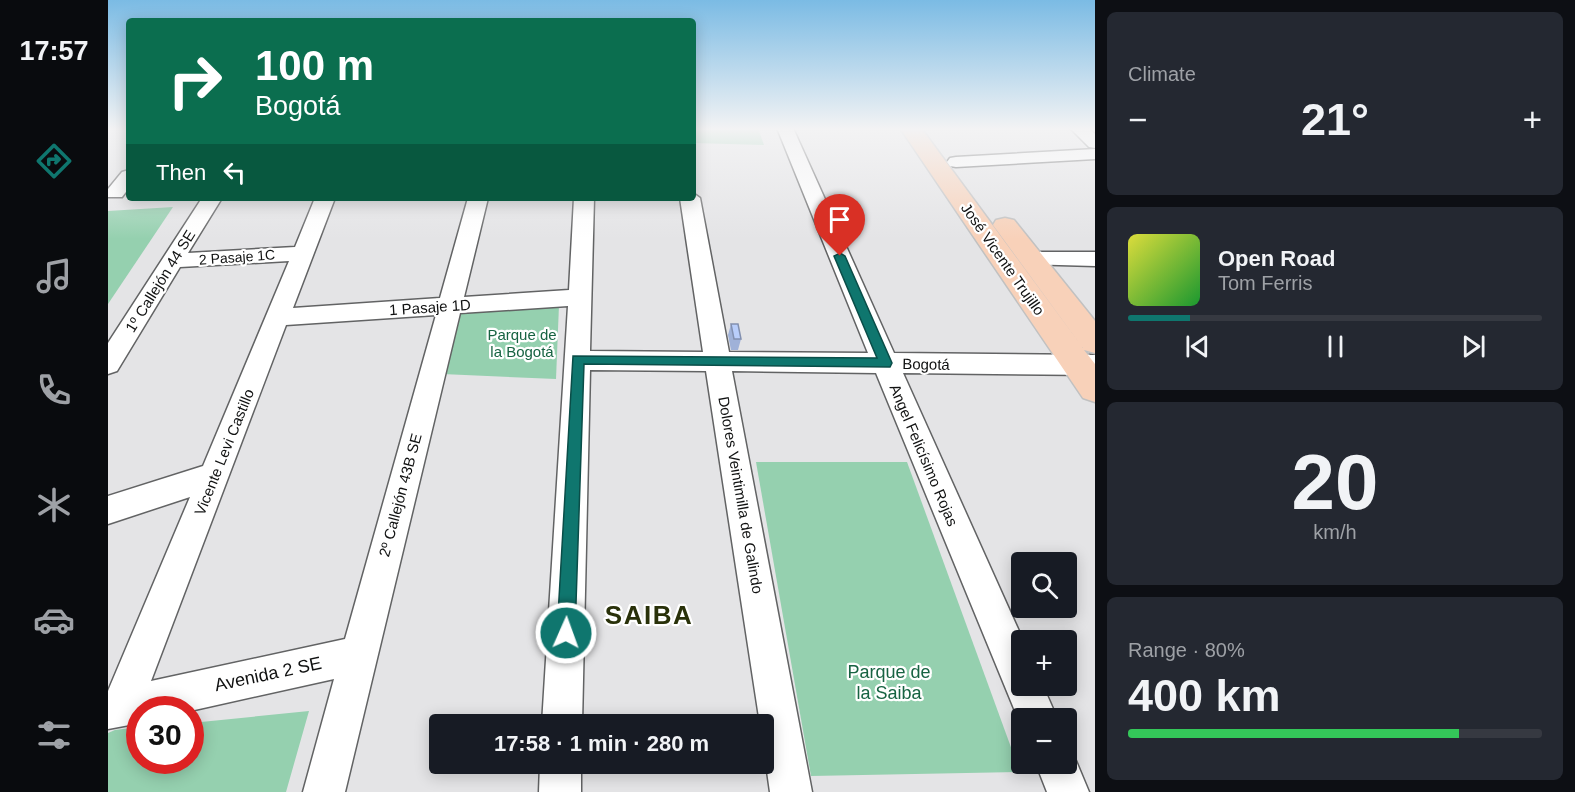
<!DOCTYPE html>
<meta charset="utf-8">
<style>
:root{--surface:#171b24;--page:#242831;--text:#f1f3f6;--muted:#9ea1a6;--line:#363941;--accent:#0f766e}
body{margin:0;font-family:Arial,sans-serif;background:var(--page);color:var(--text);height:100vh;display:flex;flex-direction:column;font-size:22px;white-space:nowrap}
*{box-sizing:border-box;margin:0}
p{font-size:20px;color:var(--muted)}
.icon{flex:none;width:33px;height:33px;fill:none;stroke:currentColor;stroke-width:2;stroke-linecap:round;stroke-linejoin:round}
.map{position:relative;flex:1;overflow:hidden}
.side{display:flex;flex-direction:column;gap:12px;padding:12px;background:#0d0f14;width:480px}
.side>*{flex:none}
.hud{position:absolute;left:18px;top:18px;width:570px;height:183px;border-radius:6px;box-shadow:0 3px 15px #0003;background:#0b6e4f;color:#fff;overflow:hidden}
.tools{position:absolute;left:903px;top:552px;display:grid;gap:12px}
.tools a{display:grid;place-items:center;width:66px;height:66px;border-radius:6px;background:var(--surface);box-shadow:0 3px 15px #0003;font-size:30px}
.speed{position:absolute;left:18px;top:696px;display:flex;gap:12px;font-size:30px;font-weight:700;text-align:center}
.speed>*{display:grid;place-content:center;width:78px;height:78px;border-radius:50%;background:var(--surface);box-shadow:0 3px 15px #0003;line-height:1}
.speed .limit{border:9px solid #d22;background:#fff;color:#111}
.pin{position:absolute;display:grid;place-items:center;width:51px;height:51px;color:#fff;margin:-62px -26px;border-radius:50% 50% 50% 0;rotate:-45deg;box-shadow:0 0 6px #0007}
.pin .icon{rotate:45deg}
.me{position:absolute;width:66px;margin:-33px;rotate:2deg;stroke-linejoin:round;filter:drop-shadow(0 0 4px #0008)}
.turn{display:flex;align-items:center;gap:21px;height:126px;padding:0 30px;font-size:27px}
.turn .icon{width:78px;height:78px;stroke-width:2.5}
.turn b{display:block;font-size:42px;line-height:51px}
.then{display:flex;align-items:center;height:57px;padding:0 30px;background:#0003;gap:12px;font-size:22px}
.big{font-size:45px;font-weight:600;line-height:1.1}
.side .card{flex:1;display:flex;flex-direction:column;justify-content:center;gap:9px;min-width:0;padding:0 21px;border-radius:9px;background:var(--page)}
.side .dial{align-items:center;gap:0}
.dial b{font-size:78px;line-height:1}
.song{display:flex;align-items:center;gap:18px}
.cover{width:72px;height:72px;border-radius:9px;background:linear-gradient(135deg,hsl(60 70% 55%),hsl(130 70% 35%))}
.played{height:6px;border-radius:3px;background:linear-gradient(90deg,var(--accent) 15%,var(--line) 15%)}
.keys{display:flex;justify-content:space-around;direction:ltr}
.heat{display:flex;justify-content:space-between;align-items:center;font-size:33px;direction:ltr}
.charge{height:9px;border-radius:4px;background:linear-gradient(90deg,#34c759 80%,var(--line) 0)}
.trip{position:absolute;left:321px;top:714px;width:345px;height:60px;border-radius:6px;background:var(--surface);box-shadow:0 3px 15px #0003;font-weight:600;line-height:60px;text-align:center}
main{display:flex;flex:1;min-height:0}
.menu{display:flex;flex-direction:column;width:108px;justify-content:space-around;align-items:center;background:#090b0e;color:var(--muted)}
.menu .icon{width:42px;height:42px}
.menu .current{color:var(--accent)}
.menu b{font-size:27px;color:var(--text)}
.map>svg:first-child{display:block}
</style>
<main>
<nav class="menu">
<b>17:57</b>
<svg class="icon current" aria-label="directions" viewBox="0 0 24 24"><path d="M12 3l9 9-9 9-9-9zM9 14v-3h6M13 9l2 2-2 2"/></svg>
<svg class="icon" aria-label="music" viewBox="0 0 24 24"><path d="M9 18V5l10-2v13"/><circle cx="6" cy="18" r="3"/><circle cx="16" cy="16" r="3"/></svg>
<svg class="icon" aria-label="phone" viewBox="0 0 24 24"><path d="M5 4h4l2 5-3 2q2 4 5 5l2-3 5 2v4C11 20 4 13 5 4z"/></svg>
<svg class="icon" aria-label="climate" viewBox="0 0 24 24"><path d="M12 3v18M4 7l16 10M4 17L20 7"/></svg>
<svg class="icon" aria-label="car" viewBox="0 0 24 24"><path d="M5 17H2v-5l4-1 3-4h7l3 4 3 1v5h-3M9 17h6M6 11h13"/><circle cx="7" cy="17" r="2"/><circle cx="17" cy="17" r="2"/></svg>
<svg class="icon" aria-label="filters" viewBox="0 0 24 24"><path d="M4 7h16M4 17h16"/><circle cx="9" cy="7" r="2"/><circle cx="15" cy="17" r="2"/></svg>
</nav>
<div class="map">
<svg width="987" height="792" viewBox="0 0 987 792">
<rect width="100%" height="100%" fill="#e4e4e6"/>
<!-- green -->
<g fill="#95d0af">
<polygon points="585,128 650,128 656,145 585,143"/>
<polygon points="65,207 0,304 0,211"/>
<polygon points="451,305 448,379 334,374 352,311"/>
<polygon points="648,462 799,462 912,772 703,776"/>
<polygon points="201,711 178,792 0,792 0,733 7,730 31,727 32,760 82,760 83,723"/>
</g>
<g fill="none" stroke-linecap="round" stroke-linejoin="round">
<defs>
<g id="minor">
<path d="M 669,128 L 685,128 L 786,353 L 987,355 L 987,375 L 795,373 L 915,640 L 914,686 L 935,686 L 949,718 L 914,718 L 914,728 L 768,373 L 624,371 L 704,792 L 662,792 L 656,750 L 656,724 L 652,724 L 598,371 L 482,370 L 474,724 L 434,724 L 460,306 L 352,313 L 237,792 L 195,792 L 226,679 L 82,711 L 82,710 L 32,710 L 32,723 L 0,729 L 0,691 L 82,497 L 0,524 L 0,496 L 95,466 L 181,261 L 72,267 L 9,371 L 0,374 L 0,343 L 94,198 L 114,198 L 80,253 L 187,247 L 207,198 L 227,198 L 185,308 L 332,298 L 360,198 L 380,198 L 356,297 L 461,290 L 466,198 L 486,198 L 482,351 L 595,352 L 572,198 L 585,198 L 585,193 L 592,198 L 621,352 L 760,353 ZM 328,315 L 237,639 L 43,681 L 178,325 Z"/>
<polygon points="962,128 980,128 987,134 987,148 981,147"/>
<polygon points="987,149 987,159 848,167 842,166 839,162 842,158 848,157"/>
<polygon points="21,170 21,188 14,197 0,197 0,189 14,172"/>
<polygon points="923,252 987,252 987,266 915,264 912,259 915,254"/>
<polygon points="958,748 963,749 981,792 939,792 928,764 958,764"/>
<polygon points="432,764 473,764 473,792 431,792"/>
</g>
<polygon id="major" points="792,128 813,128 975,348 885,225 888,220 897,218 906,220 987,321 987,353 976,350 987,364 987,402 975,398"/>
</defs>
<!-- minor casing -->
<use href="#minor" stroke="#626364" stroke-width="3"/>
<!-- major casing -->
<use href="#major" stroke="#c1c1c1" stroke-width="3"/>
<!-- minor -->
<use href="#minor" fill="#fff" fill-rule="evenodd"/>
<!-- major -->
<use href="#major" fill="#f8d1b9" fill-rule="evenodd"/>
</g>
<!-- wall -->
<polygon fill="#9fb1d8" points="623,324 633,339 630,350 623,350 620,335"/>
<!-- building -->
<polygon fill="#b9cefb" stroke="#8290b0" stroke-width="1.5" points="623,324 630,324 633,339 626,339"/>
<!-- sky -->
<linearGradient id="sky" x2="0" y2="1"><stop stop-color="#7bbbe4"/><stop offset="0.54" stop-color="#f3f3f4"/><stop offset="1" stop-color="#f3f3f4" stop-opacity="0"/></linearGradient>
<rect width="987" height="239" fill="url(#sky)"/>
<!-- route -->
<polygon fill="#0f766e" stroke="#0a4d48" stroke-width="1.5" points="732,253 737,256 784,363 782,367 476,364 467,633 465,640 458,642 452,640 449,633 465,356 769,358 726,256"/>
<g text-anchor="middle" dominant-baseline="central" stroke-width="4.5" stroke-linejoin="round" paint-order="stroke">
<!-- far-street labels -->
<g font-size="14" fill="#101111" stroke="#fff">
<text transform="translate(129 257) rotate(-4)">2 Pasaje 1C</text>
</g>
<!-- street labels -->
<g font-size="15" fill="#101111" stroke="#fff">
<text transform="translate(895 259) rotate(55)">José Vicente Trujillo</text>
<text transform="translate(52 281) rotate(-58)">1º Callejón 44 SE</text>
<text transform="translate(322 307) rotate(-4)">1 Pasaje 1D</text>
<text transform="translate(818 364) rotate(1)">Bogotá</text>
<text transform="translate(116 452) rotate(-68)">Vicente Levi Castillo</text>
<text transform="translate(816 455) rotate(67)">Angel Felicísimo Rojas</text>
<text transform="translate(292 495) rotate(-75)">2º Callejón 43B SE</text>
<text transform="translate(633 495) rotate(80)">Dolores Veintimilla de Galindo</text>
</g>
<!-- park labels -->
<g font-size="15" fill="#176342" stroke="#fff">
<text x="414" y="334">Parque de<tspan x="414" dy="17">la Bogotá</tspan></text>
</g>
<!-- near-park labels -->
<g font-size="18" fill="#176342" stroke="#fff">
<text x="781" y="672">Parque de<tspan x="781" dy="21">la Saiba</tspan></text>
</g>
<!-- near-street labels -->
<g font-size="18" fill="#101111" stroke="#fff">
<text transform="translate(160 674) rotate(-12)">Avenida 2 SE</text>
</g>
<!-- near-district labels -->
<g font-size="26" font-weight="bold" letter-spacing="1.5" fill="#29310a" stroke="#fff">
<text x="541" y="615">SAIBA</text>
</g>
</g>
</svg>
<div class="tools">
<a><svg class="icon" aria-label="search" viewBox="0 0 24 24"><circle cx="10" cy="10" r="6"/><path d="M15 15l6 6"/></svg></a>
<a>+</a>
<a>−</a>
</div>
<div class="speed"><div class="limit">30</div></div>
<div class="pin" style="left:732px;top:256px;background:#d93025"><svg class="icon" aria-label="arrive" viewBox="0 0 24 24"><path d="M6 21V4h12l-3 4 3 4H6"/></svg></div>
<svg class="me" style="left:458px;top:633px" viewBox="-20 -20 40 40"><circle r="17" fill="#0f766e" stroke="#fff" stroke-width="3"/><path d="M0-11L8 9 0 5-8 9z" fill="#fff"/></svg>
<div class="trip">17:58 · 1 min · 280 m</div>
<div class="hud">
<div class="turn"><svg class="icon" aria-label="right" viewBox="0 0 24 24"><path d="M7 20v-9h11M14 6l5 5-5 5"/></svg><div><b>100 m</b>Bogotá</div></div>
<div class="then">Then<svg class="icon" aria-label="left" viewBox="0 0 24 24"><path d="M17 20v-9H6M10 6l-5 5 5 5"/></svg></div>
</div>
</div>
<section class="side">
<div class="card"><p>Climate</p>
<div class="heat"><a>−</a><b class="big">21°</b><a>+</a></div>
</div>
<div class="card">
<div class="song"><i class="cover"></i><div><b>Open Road</b><p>Tom Ferris</p></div></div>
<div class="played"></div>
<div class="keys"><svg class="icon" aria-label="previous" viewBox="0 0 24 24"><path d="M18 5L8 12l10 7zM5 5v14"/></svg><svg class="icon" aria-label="pause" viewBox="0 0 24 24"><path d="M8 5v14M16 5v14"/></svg><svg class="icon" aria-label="next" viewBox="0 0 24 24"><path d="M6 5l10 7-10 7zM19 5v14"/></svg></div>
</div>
<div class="card dial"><b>20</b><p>km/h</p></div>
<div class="card"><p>Range · 80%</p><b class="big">400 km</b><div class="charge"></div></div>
</section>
</main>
